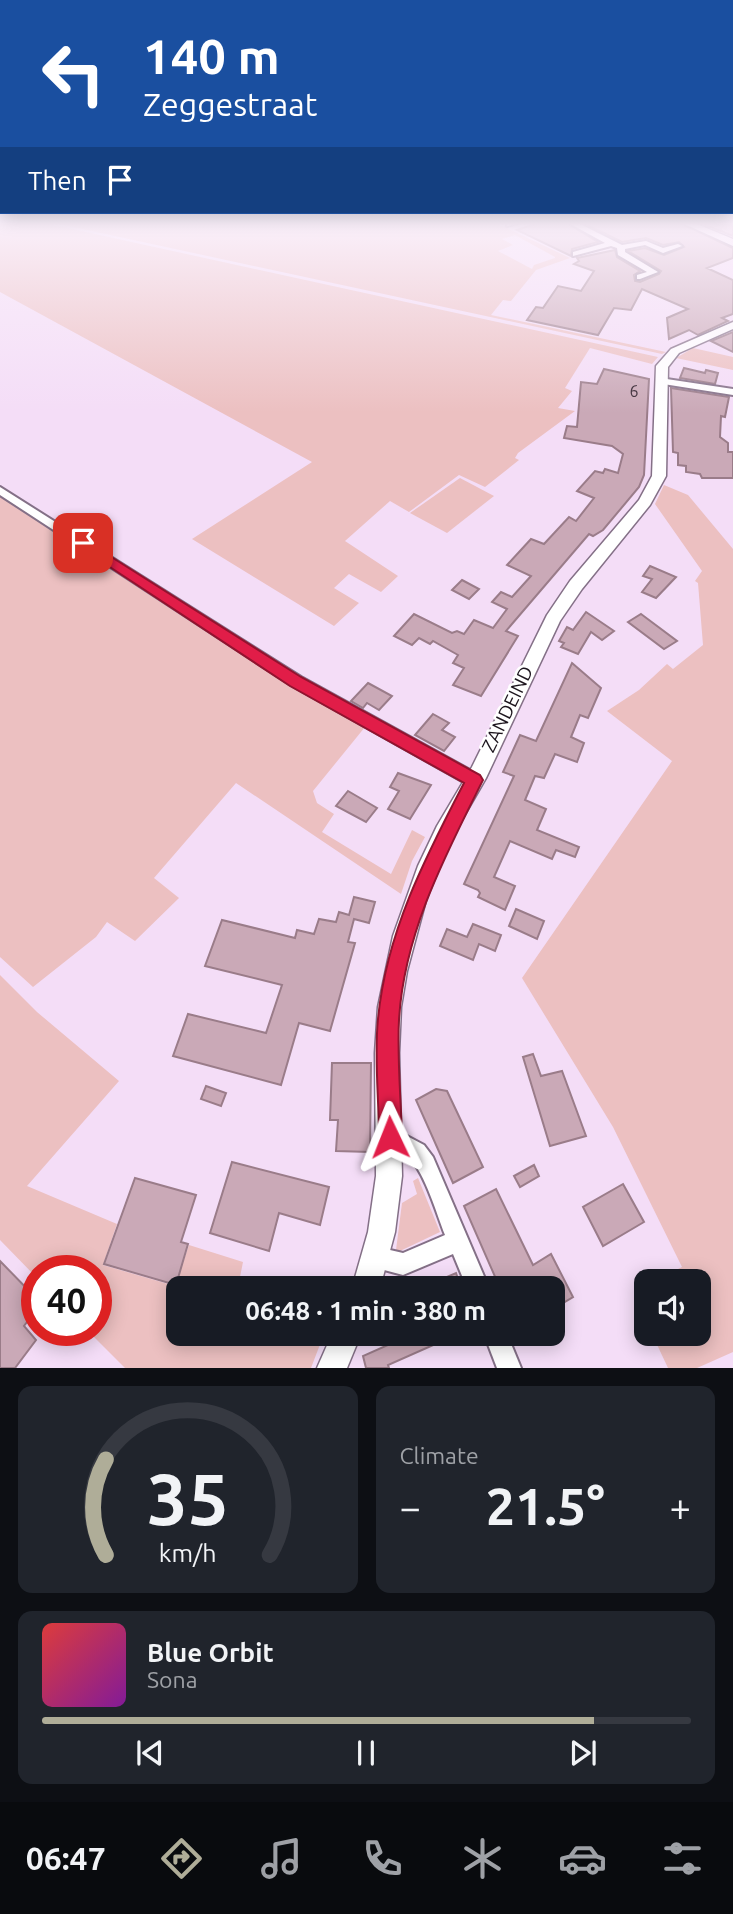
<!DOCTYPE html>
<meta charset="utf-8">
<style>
:root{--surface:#171b24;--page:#20242c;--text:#f1f3f6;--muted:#9ea1a6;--line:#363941;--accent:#afad98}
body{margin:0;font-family:Ubuntu,sans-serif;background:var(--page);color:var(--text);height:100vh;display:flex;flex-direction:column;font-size:26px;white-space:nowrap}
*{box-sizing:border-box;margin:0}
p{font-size:23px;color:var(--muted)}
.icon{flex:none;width:38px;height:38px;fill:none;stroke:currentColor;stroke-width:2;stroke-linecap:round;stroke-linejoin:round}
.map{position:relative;height:1368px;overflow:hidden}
.side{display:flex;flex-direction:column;gap:18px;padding:18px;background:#0d0f14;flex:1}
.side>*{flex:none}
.guide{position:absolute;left:0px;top:0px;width:733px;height:214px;box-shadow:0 4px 18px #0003;background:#1a4fa0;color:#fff;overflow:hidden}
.tools{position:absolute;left:634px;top:1269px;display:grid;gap:14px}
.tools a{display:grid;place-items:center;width:77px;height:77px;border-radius:14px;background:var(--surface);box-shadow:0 4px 18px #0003;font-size:35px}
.speed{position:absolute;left:21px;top:1255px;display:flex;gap:14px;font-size:35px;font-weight:700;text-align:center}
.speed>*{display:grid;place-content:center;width:91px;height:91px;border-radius:50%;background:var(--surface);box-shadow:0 4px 18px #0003;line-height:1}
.speed .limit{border:10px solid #d22;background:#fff;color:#111}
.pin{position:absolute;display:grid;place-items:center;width:60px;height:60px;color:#fff;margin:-30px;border-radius:14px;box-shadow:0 4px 10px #0006}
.me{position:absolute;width:77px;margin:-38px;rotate:358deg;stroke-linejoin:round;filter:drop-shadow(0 0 5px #0008)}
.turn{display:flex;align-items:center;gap:24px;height:147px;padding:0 28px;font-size:32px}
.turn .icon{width:91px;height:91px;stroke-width:2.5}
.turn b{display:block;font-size:49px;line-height:60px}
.then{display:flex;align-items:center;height:66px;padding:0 28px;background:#0003;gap:14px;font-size:26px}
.big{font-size:52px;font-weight:600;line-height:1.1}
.side .tile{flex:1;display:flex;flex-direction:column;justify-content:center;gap:10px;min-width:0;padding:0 24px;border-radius:14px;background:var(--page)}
.side .dial{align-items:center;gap:0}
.dial svg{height:182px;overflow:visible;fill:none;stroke:var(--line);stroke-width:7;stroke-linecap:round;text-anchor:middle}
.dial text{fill:var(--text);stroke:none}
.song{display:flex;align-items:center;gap:21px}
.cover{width:84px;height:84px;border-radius:10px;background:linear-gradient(135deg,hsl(0 70% 55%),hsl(290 70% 35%))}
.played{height:7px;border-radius:4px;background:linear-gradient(90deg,var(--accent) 85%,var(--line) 85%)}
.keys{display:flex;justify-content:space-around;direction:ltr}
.heat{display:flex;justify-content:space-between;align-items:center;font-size:38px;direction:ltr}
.side .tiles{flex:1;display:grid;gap:18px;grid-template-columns:1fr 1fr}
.tile:last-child{grid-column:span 2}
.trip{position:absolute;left:166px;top:1276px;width:399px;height:70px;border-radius:14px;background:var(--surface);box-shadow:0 4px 18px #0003;font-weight:600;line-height:70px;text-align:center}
.dock{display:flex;height:112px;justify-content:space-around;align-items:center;background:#090b0e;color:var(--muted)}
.dock .icon{width:49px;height:49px}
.dock .on{color:var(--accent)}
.dock b{font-size:32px;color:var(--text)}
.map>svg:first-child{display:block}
</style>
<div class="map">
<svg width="733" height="1368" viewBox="0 0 733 1368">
<rect width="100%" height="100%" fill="#f4ddf7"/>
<!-- green -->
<g fill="#ecc0c1" fill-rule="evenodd">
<polygon points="0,222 40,222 658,357 652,364 590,348 565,388 572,391 558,408 575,411 518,453 515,458 519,460 485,487 459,475 409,512 390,501 345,541 398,576 381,592 349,574 334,588 359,603 334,626 192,539 312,462 0,292"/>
<path d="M 50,222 L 494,222 L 570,258 L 536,270 L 511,301 L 503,300 L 491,315 L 666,352 L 662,354 ZM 515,235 L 555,257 L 555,258 L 534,265 L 532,269 L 498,251 L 513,245 L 502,239 Z"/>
<polygon points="693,348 733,357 733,370 676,358"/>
<polygon points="460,478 494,496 447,533 410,513"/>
<polygon points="664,485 688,495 733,549 733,1352 697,1368 668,1368 652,1334 698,1334 698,1281 654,1281 682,1267 613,1127 522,978 672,761 607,711 639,690 667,664 673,669 703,645 698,583 695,581 702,571 655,504"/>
<polygon points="0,494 198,625 365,727 313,791 317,803 334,814 322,832 391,874 412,830 425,837 412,861 401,894 236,783 154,878 179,898 135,941 107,922 96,937 33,987 0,957"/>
<polygon points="0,975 37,1012 119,1081 27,1186 117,1224 103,1265 175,1286 189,1245 243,1262 238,1287 240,1288 178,1288 178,1334 324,1334 311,1368 125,1368 87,1330 96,1330 96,1270 37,1270 37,1278 0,1240"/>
<polygon points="418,1178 440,1232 400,1251 396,1250 402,1203 417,1194 413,1181"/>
</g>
<!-- building -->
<g fill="#caa9b7" stroke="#9a7c89" stroke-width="2">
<polygon points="541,222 565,222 598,242 572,249 571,256 517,230"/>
<polygon points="581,222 678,222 733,248 733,258 707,268 733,280 733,314 722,318 728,321 698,335 689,330 669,339 667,318 688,309 642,289 631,310 614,308 598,335 527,320 536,307 543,308 558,286 581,291 594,271 574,264 579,261 577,258 615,250 617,257 640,271 634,275 635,281 640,282 659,274 661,271 628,251 645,248 664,255 684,247 679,242 663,245 646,238 622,242"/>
<polygon points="698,222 733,222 733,236"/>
<polygon points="733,332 733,352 711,341"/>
<polygon points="684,368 705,373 706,370 718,373 715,384 680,378"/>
<polygon points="604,369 649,379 644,475 639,487 603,530 593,536 589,534 506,631 518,636 481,696 453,685 464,668 453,663 458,655 433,641 430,644 419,638 412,645 394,636 414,614 452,633 457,631 464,634 474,620 493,628 507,609 492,602 501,592 512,597 531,576 507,565 531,539 544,544 569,517 576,521 594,498 577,491 595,471 603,473 605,469 618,473 623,454 612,446 564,438 567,426 577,427 581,382 597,384"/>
<polygon points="671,388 729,397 725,417 721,416 720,437 728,443 728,452 733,452 733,478 702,478 700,474 686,472 686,466 678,465 678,453 673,452"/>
<polygon points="650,566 676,577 656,598 642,592 652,579 643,576"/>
<polygon points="462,580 479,589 469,599 452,590"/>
<polygon points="586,612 614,631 602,640 591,632 578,654 561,647 564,643 559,641 567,627 573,630"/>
<polygon points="641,614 677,641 664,649 628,622"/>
<polygon points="572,663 601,688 588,718 580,715 571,737 584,743 577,762 555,754 544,778 535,776 525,800 546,809 537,830 579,847 575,857 556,850 552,859 510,841 494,877 515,886 505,910 478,897 480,893 478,890 464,884 514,776 503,772 520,735 536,741"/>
<polygon points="368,683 392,696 379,710 367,703 363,708 351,701"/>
<polygon points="433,714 449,723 442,730 455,737 444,751 415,735"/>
<polygon points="398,773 431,785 410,819 388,809 399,791 390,787"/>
<polygon points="348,791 377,808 366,822 336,806"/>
<polygon points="354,897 375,902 369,923 354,919 348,942 355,943 330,1031 299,1023 281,1085 173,1056 188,1014 266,1033 282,985 205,966 222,920 295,938 297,930 314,934 319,919 336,922 339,912 349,915"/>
<polygon points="516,909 544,921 537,939 509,926"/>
<polygon points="473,924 501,935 495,951 479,944 473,960 440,946 447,929 467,937"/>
<polygon points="533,1054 541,1076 562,1071 586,1136 550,1146 523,1057"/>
<polygon points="332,1063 371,1063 370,1152 336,1151 338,1120 330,1120"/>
<polygon points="206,1086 226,1093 221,1106 201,1099"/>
<polygon points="436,1089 447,1091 483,1167 453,1183 416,1100"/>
<polygon points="232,1162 329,1187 320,1225 279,1213 269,1251 210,1233"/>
<polygon points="534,1165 539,1176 520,1187 514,1176"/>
<polygon points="135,1178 196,1195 181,1242 188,1244 176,1285 104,1264"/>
<polygon points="623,1184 644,1222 603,1246 583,1207"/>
<polygon points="496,1189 533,1265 551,1254 573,1297 553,1309 553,1288 500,1288 464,1206"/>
<polygon points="0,1261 37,1299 37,1309 24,1326 36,1340 15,1368 0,1368"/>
<polygon points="456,1273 461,1288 421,1288"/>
<polygon points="384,1334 458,1334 388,1365 389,1368 366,1368 363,1356 388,1345"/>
</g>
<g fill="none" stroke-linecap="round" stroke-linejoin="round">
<defs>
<g id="minor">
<polygon points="507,222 522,222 507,226"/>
<polygon points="567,222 576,222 622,245 646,241 663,248 678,244 682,246 663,253 645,245 625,249 625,252 658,272 640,279 637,279 637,275 647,272 618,255 617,248 611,246 573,256 573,252 605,243"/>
<polygon points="660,378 733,389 733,395 657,383 657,379"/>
<polygon points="0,487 301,677 479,775 482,780 479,785 474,786 469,785 291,685 0,495"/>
<path d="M 390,1127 L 424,1145 L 433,1157 L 489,1288 L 467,1288 L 453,1254 L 403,1275 L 369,1266 L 366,1258 L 369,1250 L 377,1247 L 403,1253 L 445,1235 C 437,1215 425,1173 410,1159 C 400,1150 385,1150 380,1137 L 383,1130 Z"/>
<polygon points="484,1334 507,1334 521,1368 497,1368"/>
</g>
<g id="tertiary">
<polygon points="680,222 692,222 733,239 733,246"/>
<polygon points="733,322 733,329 679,353 668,367 666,476 650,505 582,589 560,621 486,778 452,837 426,900 407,971 401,1007 399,1053 402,1176 395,1232 380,1288 352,1288 368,1232 376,1176 375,1053 378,1007 393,936 418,866 437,826 472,767 547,615 570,581 639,500 652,476 656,366 671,349"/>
<polygon points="332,1334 361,1334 347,1368 317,1368"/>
</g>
</defs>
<!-- minor casing -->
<use href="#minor" stroke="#847087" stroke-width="4"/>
<!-- tertiary casing -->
<use href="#tertiary" stroke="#847087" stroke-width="3"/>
<!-- minor -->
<use href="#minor" fill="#fff" fill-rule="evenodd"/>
<!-- tertiary -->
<use href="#tertiary" fill="#fff" fill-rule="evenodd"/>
</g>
<!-- sky -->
<linearGradient id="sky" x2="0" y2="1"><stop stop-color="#8fb7e9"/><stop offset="0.54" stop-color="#faf0fb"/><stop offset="1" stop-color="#faf0fb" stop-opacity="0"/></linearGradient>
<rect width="733" height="413" fill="url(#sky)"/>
<!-- route -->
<path fill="#e11d48" stroke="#92132f" stroke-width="2" d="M 83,539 L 301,677 L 480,775 L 483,780 C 445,856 404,933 399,1020 C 397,1058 401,1098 402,1137 L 399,1145 L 390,1149 L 382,1145 L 379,1137 C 379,1098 374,1057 378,1019 C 386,933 425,858 464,783 L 290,686 L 78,546 L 78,540 Z"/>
<g text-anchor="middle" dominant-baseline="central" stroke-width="5" stroke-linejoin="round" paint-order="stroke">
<!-- number labels -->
<g font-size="16" fill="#483944">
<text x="634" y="391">6</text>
</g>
<!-- street labels -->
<g font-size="19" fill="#1c141d" stroke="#fff">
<text transform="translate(507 709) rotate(-64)">ZANDEIND</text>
</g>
</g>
</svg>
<div class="tools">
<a><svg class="icon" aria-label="sound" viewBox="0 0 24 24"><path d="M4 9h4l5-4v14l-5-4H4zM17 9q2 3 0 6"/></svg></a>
</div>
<div class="speed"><div class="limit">40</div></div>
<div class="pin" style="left:83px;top:543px;background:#d93025"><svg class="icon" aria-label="arrive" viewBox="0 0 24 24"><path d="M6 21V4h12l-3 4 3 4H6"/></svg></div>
<svg class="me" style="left:390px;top:1137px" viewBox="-20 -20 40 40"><path d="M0-17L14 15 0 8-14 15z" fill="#e11d48" stroke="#fff" stroke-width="4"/></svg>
<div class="trip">06:48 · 1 min · 380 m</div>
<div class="guide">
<div class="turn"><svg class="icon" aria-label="left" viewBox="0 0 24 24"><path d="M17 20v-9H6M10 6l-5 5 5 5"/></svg><div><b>140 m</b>Zeggestraat</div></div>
<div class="then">Then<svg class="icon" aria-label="arrive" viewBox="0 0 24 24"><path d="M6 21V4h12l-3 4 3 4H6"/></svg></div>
</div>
</div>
<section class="side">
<div class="tiles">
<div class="tile dial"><svg viewBox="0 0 100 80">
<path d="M14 69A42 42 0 1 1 86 69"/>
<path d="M14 69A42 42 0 0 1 14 27" stroke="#afad98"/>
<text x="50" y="56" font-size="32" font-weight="700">35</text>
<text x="50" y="72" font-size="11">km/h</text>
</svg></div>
<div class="tile"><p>Climate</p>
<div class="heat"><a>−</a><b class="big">21.5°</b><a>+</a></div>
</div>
<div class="tile">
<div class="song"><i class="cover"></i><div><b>Blue Orbit</b><p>Sona</p></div></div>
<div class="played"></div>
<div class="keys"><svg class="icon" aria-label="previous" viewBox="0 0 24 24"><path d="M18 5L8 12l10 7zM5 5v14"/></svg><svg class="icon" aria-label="pause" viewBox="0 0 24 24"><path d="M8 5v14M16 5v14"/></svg><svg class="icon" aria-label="next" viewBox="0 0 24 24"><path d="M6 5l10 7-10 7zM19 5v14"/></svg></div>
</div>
</div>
</section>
<nav class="dock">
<b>06:47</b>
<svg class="icon on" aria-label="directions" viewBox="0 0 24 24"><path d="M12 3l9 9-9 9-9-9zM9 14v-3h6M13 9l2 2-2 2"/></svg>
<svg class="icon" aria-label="music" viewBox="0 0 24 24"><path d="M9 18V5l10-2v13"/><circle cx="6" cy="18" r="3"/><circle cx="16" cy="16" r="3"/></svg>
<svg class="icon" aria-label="phone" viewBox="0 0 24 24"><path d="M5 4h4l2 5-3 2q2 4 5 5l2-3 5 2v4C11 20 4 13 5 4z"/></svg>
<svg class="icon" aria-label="climate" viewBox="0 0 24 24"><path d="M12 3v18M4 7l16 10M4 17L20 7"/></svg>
<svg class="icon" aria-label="car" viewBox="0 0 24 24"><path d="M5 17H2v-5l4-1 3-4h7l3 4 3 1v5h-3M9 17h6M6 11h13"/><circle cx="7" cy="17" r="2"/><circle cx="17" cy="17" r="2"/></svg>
<svg class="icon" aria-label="filters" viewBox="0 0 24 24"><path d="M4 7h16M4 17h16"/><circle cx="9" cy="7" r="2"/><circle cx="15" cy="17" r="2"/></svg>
</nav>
